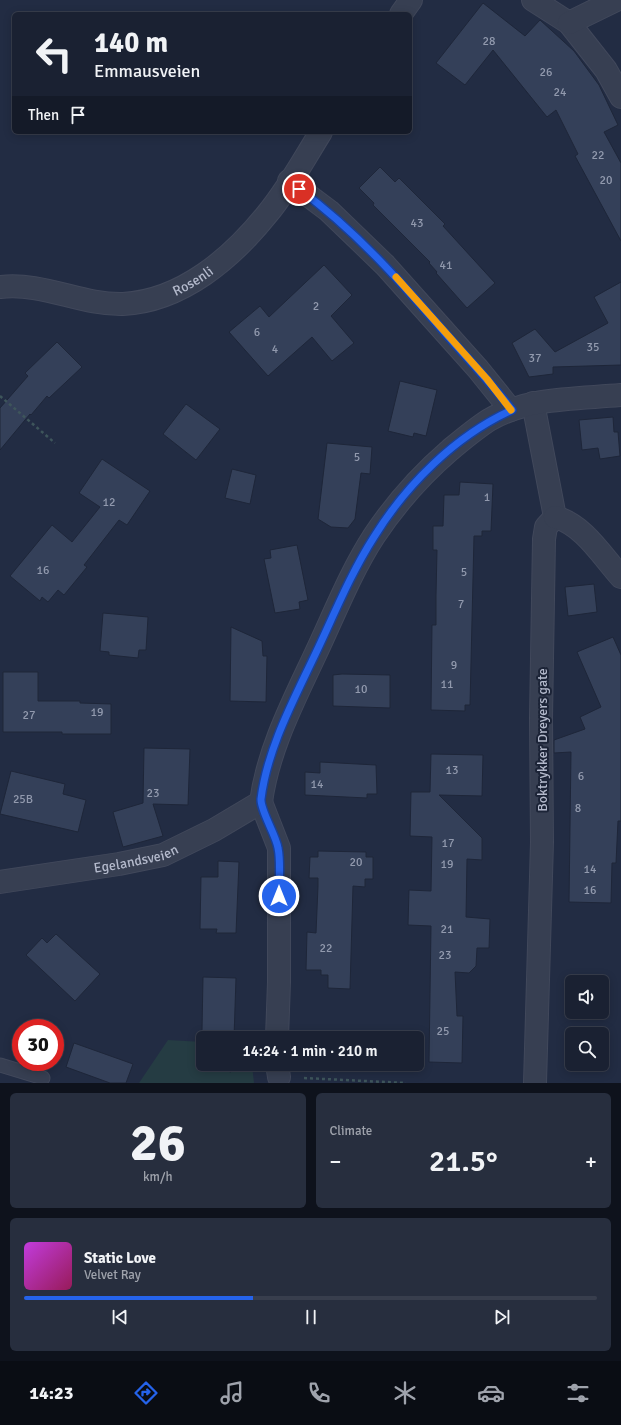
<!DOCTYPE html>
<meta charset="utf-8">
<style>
:root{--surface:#1a2132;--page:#272e3e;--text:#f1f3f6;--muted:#9fa3ac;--line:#383e4d;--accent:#2563eb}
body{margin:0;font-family:Signika,sans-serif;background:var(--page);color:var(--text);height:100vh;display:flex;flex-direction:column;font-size:15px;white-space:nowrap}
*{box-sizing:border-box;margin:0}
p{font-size:13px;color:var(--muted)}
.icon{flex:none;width:22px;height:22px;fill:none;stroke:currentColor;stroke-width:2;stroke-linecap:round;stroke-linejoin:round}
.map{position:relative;height:1083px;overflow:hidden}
.details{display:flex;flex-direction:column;gap:10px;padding:10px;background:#0e121c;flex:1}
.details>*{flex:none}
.banner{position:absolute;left:12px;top:12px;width:400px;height:122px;border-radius:6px;box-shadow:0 2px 10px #0003,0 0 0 1px var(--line);background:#1a2132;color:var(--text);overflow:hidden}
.controls{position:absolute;left:565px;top:975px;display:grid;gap:8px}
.controls a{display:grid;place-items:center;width:44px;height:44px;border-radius:6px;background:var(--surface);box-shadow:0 2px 10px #0003,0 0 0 1px var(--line);font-size:20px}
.speed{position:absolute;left:12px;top:1019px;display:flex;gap:8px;font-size:20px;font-weight:700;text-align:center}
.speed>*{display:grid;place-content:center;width:52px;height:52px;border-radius:50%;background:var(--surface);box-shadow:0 2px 10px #0003,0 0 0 1px var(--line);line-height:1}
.speed .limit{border:6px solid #d22;background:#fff;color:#111}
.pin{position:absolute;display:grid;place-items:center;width:34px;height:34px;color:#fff;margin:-17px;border:2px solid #fff;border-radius:50%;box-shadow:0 1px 4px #0007}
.me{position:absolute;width:44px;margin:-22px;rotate:0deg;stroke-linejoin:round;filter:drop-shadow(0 0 3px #0008)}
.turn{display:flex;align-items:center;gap:14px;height:84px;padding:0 16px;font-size:18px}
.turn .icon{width:52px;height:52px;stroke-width:2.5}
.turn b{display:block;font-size:28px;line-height:34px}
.then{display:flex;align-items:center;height:38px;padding:0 16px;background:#0003;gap:8px;font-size:15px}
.big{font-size:30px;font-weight:600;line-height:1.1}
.details .tile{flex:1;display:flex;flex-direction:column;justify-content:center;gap:6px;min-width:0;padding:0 14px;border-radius:6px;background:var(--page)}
.details .dial{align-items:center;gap:0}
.dial b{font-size:52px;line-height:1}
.song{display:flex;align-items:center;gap:12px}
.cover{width:48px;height:48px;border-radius:6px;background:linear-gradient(135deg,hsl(290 70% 55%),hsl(330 70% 35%))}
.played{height:4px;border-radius:2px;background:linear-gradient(90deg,var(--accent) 40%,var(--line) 40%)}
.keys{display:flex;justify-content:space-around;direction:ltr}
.heat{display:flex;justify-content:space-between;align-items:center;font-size:22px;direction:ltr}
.details .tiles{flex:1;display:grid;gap:10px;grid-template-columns:1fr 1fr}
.tile:last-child{grid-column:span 2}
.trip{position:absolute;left:196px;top:1031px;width:228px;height:40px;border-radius:6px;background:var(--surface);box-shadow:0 2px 10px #0003,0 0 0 1px var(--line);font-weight:600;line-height:40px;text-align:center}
.dock{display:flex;height:64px;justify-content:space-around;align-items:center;background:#0a0d14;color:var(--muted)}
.dock .icon{width:28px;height:28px}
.dock .current{color:var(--accent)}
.dock b{font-size:18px;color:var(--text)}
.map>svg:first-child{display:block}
</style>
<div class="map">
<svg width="621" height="1083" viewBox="0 0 621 1083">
<rect width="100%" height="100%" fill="#222c43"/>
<!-- green -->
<polygon fill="#253c43" points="168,1040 203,1042 203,1064 252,1064 254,1083 139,1083"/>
<!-- building -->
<g fill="#344059" stroke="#1e2639">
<polygon points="483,3 525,36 540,20 574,51 599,85 618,125 604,132 621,163 621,241 575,156 578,154 556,110 547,117 493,50 465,85 436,63"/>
<polygon points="380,167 395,182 399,178 445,224 443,226 495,283 467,308 436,273 437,272 429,263 430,262 373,205 374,203 359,188"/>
<polygon points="324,265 352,295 331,316 354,343 332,361 312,337 268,376 229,332 260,306 269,317"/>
<polygon points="621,282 621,365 553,367 553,374 529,377 512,343 535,329 555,352 608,323 594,297"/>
<polygon points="57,342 82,367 49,398 47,396 31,415 30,414 0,450 0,408 28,376 25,373"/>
<polygon points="400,381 437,390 426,436 414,433 413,437 388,431"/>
<polygon points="186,404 220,429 196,460 163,434"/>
<polygon points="613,417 614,432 618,432 620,456 600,459 598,448 582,450 579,420"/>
<polygon points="327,443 372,447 370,474 361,473 355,519 348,528 331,527 318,519"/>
<polygon points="102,459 150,491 127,525 119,520 84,565 87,567 64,595 58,590 48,602 42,597 40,601 10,576 52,525 72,542 100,507 79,493"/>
<polygon points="232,469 256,475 250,504 225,498"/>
<polygon points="460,482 493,484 491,531 482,531 482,536 474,536 470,705 465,705 465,711 431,710 432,625 436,625 436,595 437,550 433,550 433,526 443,526 444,495 459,495"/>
<polygon points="297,545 308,600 299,602 300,609 275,613 264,559 271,558 270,550"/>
<polygon points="594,584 597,612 568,616 565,587"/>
<polygon points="103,613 148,617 146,650 139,650 138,658 109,655 109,652 100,651"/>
<polygon points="231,627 262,641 263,656 267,656 266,702 230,701"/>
<polygon points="613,637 621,655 621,821 618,821 616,863 612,863 611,903 569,902 571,752 554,753 554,740 585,729 580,717 601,707 577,652"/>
<polygon points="3,672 38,672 38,701 80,701 80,703 111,704 111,734 62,734 62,732 3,732"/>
<polygon points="342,674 390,675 390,708 333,706 333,675"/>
<polygon points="144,748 190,749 188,805 153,804 163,836 123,847 113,812 143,803"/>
<polygon points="431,754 483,755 482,796 439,795 482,838 482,860 467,859 466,917 490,919 489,948 477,948 476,966 469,973 455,972 457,1016 463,1016 462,1063 429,1062 431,926 408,925 409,890 431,891 432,837 410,836 411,792 430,792"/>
<polygon points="320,762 376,765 377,794 367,794 367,798 305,795 305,772 320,773"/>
<polygon points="11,771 65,784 63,794 86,800 78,832 0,814"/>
<polygon points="318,851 366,852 366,857 373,857 373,879 365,879 365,887 353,886 350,989 328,988 328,975 321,975 321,970 306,970 307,932 316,933 318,886 318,878 309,878 310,857 318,857"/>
<polygon points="218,861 239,862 236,933 216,933 217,929 200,929 201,877 218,877"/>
<polygon points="56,934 100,974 75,1001 26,955 42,938 47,943"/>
<polygon points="203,977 236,978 234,1038 203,1038 203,1061 197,1059 202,1030"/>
<polygon points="74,1043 133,1064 126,1083 110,1083 66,1067"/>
<polygon points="209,1064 231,1064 231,1072 208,1066"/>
</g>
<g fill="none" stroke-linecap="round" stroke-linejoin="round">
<defs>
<polyline id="service" points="0,1065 43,1078"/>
<g id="minor">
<polyline points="533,0 569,23 606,70 621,97"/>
<polyline points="569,23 616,0"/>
<polyline points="289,181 329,211 385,265 478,369 511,410"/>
<polyline points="533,403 555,517 546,527 544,539 541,718 542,842 535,1083"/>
<path d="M 555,517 C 584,525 602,556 621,577"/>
<polyline points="261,802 279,848 279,982 277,1038"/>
<path id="s1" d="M 0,882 L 119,864 L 163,855 L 214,830 L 261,802 C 268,750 293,702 315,655 C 334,615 350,573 374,536 C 396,503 421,475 450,450 C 462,440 475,429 489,420 C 528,397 577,399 621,395"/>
<polyline points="277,1064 279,1077"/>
</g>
<g id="tertiary">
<polyline points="401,14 411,0"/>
<path id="s2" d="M 0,287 C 44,282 80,305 123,304 C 182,301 232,258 268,213 C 288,189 304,159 321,132"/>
</g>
</defs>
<!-- service casing -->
<use href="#service" stroke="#41485b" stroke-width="15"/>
<!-- minor casing -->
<use href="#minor" stroke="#41485b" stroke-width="24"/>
<!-- tertiary casing -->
<use href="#tertiary" stroke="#41485b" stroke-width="24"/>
<!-- path -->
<g stroke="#3e555b" stroke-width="2.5" stroke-dasharray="3 3" stroke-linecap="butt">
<polyline points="0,396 55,443"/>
<polyline points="304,1078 406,1083"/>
</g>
<!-- service -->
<use href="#service" stroke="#373f52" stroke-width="13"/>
<!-- minor -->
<use href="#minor" stroke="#373f52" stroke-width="22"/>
<!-- tertiary -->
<use href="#tertiary" stroke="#373f52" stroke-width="22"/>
</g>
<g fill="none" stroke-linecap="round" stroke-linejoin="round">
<defs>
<path id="route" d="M 279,896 C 279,881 281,862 278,848 C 276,835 260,810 261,799 C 267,751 291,705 312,661 C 332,620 349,576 374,537 C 406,485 455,436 512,410 C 491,383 468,359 446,334 C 400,281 356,231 299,189"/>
</defs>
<!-- route casing -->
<use href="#route" stroke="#184099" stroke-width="10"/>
<!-- route -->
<use href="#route" stroke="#2563eb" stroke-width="7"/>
<!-- slow -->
<polyline stroke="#f59e0b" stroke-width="7" points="396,277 487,379 511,410"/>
</g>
<g text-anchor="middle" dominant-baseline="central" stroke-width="4" stroke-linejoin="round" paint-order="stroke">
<!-- number labels -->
<g font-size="12" fill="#929aae">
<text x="489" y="41">28</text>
<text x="546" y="72">26</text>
<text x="560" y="92">24</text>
<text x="598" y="155">22</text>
<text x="606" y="180">20</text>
<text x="417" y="223">43</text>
<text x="446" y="265">41</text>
<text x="316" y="306">2</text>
<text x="257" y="332">6</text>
<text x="593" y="347">35</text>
<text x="275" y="349">4</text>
<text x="535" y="358">37</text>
<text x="357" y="457">5</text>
<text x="487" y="497">1</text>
<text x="109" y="502">12</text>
<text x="43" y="570">16</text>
<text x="464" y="572">5</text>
<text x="461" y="604">7</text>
<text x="454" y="665">9</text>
<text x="447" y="684">11</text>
<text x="361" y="689">10</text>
<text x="97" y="712">19</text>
<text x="29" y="715">27</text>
<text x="452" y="770">13</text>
<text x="581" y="776">6</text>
<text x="317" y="784">14</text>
<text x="153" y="793">23</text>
<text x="23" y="799">25B</text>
<text x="578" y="808">8</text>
<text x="448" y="843">17</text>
<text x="356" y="862">20</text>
<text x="447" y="864">19</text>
<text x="590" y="869">14</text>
<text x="590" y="890">16</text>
<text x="447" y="929">21</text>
<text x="326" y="948">22</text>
<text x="445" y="955">23</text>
<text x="443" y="1031">25</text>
</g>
<!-- street labels -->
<g font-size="14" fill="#b4bacc" stroke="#1c2437">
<text stroke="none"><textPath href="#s2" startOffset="199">Rosenli</textPath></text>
<text transform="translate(542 740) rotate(-90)">Boktrykker Dreyers gate</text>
<text stroke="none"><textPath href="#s1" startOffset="138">Egelandsveien</textPath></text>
</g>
</g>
</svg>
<div class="controls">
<a><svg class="icon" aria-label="sound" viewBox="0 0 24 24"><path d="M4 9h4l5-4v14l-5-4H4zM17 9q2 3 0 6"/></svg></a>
<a><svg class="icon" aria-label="search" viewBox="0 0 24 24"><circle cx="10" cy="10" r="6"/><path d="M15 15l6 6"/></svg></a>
</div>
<div class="speed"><div class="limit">30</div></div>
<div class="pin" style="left:299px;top:189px;background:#d93025"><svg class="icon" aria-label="arrive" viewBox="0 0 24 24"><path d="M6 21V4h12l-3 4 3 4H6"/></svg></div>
<svg class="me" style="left:279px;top:896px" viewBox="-20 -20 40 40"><circle r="17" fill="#2563eb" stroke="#fff" stroke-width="3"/><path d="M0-11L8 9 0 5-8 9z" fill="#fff"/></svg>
<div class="trip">14:24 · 1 min · 210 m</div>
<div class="banner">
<div class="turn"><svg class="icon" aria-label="left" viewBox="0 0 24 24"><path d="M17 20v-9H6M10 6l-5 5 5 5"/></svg><div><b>140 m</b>Emmausveien</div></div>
<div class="then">Then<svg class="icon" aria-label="arrive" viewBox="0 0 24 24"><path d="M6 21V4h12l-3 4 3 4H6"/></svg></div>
</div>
</div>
<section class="details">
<div class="tiles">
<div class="tile dial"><b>26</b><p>km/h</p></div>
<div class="tile"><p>Climate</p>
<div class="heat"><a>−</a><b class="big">21.5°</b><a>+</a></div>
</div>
<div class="tile">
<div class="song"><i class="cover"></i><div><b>Static Love</b><p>Velvet Ray</p></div></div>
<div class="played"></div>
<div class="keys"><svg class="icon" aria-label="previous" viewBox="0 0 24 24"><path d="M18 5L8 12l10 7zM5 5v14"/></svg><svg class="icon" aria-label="pause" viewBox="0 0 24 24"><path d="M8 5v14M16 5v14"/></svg><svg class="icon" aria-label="next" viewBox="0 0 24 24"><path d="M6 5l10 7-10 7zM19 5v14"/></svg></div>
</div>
</div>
</section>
<nav class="dock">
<b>14:23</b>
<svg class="icon current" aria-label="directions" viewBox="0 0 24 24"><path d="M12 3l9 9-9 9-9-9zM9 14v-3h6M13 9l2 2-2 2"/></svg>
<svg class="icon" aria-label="music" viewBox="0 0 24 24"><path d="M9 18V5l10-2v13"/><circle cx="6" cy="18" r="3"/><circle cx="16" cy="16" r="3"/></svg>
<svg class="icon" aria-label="phone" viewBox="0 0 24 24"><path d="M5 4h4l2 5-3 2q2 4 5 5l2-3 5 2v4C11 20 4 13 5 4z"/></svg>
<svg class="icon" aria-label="climate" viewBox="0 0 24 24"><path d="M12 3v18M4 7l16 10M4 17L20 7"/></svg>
<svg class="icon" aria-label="car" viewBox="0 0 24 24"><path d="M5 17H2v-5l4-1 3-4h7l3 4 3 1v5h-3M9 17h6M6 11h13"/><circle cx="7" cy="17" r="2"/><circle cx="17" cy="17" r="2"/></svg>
<svg class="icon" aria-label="filters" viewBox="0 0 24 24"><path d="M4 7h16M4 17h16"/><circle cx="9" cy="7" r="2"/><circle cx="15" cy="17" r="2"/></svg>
</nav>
